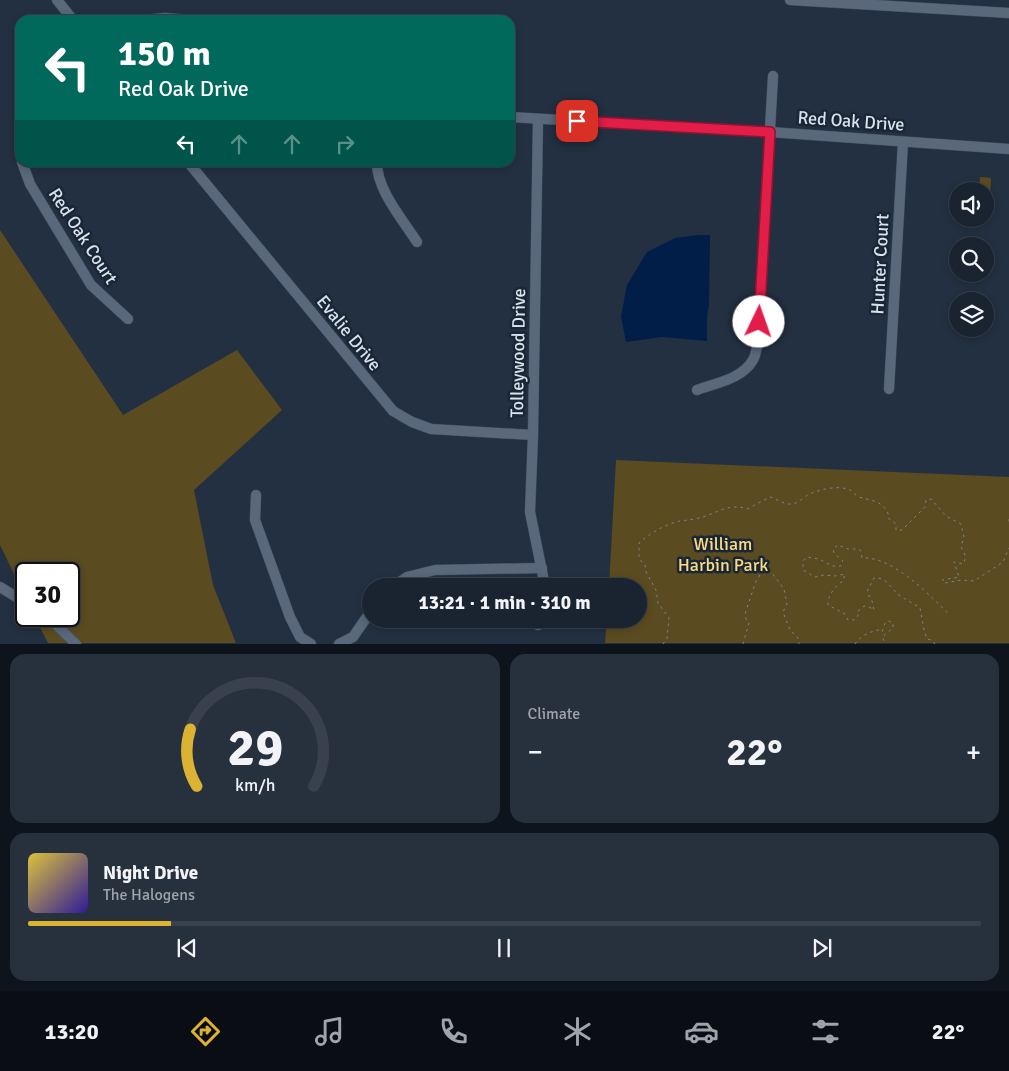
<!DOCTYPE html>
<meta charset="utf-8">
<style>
:root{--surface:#1a2431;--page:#27303d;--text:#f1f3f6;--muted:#9fa4ab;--line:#38414d;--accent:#dcb233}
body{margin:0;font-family:Signika,sans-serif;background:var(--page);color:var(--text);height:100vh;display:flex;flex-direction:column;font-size:19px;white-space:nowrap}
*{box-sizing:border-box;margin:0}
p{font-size:16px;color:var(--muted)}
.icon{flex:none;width:28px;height:28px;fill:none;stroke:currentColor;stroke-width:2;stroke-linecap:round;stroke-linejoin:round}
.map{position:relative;height:644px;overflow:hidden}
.drawer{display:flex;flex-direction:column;gap:10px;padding:10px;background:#0e141b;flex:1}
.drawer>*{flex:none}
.banner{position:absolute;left:15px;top:15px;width:500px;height:152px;border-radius:15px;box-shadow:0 2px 8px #0003,0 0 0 1px var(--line);background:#00695c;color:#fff;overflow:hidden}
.controls{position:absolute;left:949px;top:182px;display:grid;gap:10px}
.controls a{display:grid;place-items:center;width:45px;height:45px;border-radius:50%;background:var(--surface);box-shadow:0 2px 8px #0003,0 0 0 1px var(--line);font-size:25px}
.speed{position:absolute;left:15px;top:562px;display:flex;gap:10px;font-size:25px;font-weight:700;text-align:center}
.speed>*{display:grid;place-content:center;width:65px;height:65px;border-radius:50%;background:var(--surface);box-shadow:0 2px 8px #0003,0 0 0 1px var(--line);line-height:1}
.speed .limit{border:2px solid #111;border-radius:8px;background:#fff;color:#111}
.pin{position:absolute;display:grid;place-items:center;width:42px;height:42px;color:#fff;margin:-21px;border-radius:10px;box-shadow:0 2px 8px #0006}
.me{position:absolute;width:55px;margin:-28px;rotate:3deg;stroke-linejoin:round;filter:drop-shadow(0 0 4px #0008)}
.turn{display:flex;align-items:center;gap:18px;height:105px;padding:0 20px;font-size:22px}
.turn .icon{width:65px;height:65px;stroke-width:2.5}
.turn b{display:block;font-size:35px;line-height:42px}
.lanes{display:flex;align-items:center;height:48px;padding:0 20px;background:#0003;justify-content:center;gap:25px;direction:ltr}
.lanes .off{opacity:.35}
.big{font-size:38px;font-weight:700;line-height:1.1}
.drawer .tile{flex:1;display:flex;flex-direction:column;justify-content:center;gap:8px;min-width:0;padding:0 18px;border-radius:15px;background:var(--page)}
.drawer .dial{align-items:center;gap:0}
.dial svg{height:130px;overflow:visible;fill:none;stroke:var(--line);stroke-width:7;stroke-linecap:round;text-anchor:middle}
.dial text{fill:var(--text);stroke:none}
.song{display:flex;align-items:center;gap:15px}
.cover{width:60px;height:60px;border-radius:8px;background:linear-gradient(135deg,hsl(50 70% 55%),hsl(250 70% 35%))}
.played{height:5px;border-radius:2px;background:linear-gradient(90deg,var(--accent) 15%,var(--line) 15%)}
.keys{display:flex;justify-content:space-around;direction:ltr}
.heat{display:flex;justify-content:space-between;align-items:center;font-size:28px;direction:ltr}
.drawer .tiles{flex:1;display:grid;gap:10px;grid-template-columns:1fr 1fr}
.tile:last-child{grid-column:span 2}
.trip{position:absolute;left:362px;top:578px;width:285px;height:50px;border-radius:25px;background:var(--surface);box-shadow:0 2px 8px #0003,0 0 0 1px var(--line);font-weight:700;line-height:50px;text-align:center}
.tab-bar{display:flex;height:80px;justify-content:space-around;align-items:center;background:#0a0e14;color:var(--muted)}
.tab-bar .icon{width:35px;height:35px}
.tab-bar .on{color:var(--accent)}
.tab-bar b{font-size:22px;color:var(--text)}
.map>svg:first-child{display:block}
</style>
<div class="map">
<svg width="1009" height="644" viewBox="0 0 1009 644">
<rect width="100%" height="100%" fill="#233041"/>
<!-- green -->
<g fill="#5b4b20">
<polygon points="980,177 991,178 990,196 985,196 985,191 979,191"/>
<polygon points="0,230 123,415 237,350 282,410 194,490 213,585 236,643 48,643 34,616 69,616 69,574 26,574 26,599 0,545"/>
<polygon points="616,460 1009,477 1009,643 605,643 607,619 639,619 639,586 609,586"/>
</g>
<!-- water -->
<polygon fill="#001e48" points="698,235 710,235 709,305 707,316 707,341 662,337 626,342 621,317 627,285 647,252 675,238"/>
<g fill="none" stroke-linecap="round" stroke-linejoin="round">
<defs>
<g id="street">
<polyline points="57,0 73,20"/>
<polyline points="790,0 1009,13"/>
<polyline points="144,20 165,18 191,20"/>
<polyline points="510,117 770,132 1009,149"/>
<polyline points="538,119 533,435 530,512 545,586"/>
<polyline points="22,162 30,184 91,285 128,319"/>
<polyline points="188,162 393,411 412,422 431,429 533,435"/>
<path d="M 377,162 C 376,189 403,220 417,242"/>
<polyline points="889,389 903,142"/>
<path d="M 697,390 C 716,383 742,379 753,360 C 756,355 757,347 758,341 L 773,76"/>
<polyline points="256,495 255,520 290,617 300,637 311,644"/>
<polyline points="394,586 407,577 435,570 542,568"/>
<polyline points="0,587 26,603"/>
<polyline points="47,616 76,644"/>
<polyline points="533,619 534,622 538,625 548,621 549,619"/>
<polyline points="339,644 353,637 371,611"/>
</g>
</defs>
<!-- street casing -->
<use href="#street" stroke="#414d5a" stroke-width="11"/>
<!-- path -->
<g stroke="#798492" stroke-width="1" stroke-dasharray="2.5 4" stroke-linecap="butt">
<polyline points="1009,519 1009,525"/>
<path d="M 663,644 L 667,639 L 669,618 L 658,603 L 656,590 L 646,572 L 645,565 L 639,559 L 639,543 C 650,533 666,524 680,521 C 688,520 696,519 703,517 C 718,512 731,503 747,509 L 770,497 C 777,499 784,505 792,504 C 800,503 805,495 812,493 C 822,489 839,485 850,490 C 853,492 855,495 859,497 C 872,501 881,500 888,513 L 888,518 L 896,524 L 896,530 L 902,530 L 925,507 L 926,500 L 931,499 L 946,516 L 961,524 L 964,537 L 961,547 C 965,553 967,558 963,564 L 954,562 L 959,577 L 942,580 L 945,583 L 962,580 L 974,581 L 1003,562 L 1009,548"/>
<path d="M 743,644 L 749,623 L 746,619 L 745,614 L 756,581 C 761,576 759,570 766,565 L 784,589 L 787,604 L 783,612 L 790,630 L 798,638 L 799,644"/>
<path d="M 855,644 C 861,636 868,632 879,630 L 882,632 L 885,623 L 889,621 L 893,623 L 893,628 L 882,637 L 886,644"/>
<path d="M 935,644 L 932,640 L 927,639 L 924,630 L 920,608 C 913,603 906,600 899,595 C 890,588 887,577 874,578 L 867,592 L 872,601 L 874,610 L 869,607 L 864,606 L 857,612 L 858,616 L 854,620 L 848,620 L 845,614 L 828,605 C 827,596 836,585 843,581 L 845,574 L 835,576 L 824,575 L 815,577 L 803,570 L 803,561 L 807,557 L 819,559 L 832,566 L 841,566 L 843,561 L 834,553 L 833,549 L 838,545 L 848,549 L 858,549 L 861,551 L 862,558 C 893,556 929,595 950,615"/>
</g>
<!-- street -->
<use href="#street" stroke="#59687b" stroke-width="10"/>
</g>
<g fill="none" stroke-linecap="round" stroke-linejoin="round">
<defs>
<polyline id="route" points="577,121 770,132 759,322"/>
</defs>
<!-- route casing -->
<use href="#route" stroke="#92132f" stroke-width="12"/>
<!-- route -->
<use href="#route" stroke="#e11d48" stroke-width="9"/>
</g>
<g text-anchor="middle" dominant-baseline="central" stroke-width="5" stroke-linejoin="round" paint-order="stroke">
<!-- street labels -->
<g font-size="18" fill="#d9e2ed" stroke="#192636">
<text transform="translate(851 121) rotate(4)">Red Oak Drive</text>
<text transform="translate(83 236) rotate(57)">Red Oak Court</text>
<text transform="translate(880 264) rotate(-87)">Hunter Court</text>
<text transform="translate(349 333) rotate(51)">Evalie Drive</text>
<text transform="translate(518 353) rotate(-89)">Tolleywood Drive</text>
</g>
<!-- park labels -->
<g font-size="18" fill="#ffdb80" stroke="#192636">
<text x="723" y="544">William<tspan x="723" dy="21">Harbin Park</tspan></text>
</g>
</g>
</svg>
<div class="controls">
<a><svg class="icon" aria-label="sound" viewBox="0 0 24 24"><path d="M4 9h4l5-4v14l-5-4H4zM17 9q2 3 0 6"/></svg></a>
<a><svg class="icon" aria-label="search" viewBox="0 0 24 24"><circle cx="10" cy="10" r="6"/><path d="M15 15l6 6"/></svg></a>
<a><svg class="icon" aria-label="layers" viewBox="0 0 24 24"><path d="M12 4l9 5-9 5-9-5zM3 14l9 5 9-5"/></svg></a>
</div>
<div class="speed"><div class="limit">30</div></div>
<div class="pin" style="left:577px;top:121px;background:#d93025"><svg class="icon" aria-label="arrive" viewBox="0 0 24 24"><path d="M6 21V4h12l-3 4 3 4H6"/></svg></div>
<svg class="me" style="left:759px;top:322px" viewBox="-20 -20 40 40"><circle r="19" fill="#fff"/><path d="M0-13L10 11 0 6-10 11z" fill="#e11d48"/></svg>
<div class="trip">13:21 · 1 min · 310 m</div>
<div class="banner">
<div class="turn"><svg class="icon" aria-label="left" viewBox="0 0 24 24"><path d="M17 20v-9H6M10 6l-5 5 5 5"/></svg><div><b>150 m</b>Red Oak Drive</div></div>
<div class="lanes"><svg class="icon" aria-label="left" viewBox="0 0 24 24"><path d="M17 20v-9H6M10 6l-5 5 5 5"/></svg><svg class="icon off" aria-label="ahead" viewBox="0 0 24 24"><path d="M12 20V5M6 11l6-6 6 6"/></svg><svg class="icon off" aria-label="ahead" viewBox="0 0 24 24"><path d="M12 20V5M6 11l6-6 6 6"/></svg><svg class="icon off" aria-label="right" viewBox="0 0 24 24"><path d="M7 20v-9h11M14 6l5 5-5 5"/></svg></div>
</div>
</div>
<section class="drawer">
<div class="tiles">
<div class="tile dial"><svg viewBox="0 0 100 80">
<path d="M14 69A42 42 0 1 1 86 69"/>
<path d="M14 69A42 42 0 0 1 10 34" stroke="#dcb233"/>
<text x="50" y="56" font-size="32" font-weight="700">29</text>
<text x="50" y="72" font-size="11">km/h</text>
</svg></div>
<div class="tile"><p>Climate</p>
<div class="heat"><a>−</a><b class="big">22°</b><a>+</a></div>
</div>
<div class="tile">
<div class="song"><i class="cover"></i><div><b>Night Drive</b><p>The Halogens</p></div></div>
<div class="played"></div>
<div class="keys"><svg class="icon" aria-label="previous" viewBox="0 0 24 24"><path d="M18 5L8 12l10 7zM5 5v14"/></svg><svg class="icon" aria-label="pause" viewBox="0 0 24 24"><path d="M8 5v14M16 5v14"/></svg><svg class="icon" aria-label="next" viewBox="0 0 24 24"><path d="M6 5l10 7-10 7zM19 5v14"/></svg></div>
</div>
</div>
</section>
<nav class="tab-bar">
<b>13:20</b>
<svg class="icon on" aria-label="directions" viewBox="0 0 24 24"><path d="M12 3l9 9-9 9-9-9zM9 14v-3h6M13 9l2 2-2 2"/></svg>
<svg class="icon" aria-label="music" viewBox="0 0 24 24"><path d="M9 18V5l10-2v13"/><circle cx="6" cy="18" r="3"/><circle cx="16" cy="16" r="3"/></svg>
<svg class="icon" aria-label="phone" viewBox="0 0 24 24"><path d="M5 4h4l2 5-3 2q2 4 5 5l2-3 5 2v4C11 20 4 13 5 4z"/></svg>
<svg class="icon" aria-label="climate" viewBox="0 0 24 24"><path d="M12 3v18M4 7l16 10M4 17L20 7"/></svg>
<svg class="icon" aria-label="car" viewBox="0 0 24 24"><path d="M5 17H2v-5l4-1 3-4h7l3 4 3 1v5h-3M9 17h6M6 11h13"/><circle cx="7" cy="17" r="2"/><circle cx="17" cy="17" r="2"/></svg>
<svg class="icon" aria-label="filters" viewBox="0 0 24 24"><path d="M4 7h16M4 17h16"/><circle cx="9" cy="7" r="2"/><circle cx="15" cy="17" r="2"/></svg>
<b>22°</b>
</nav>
